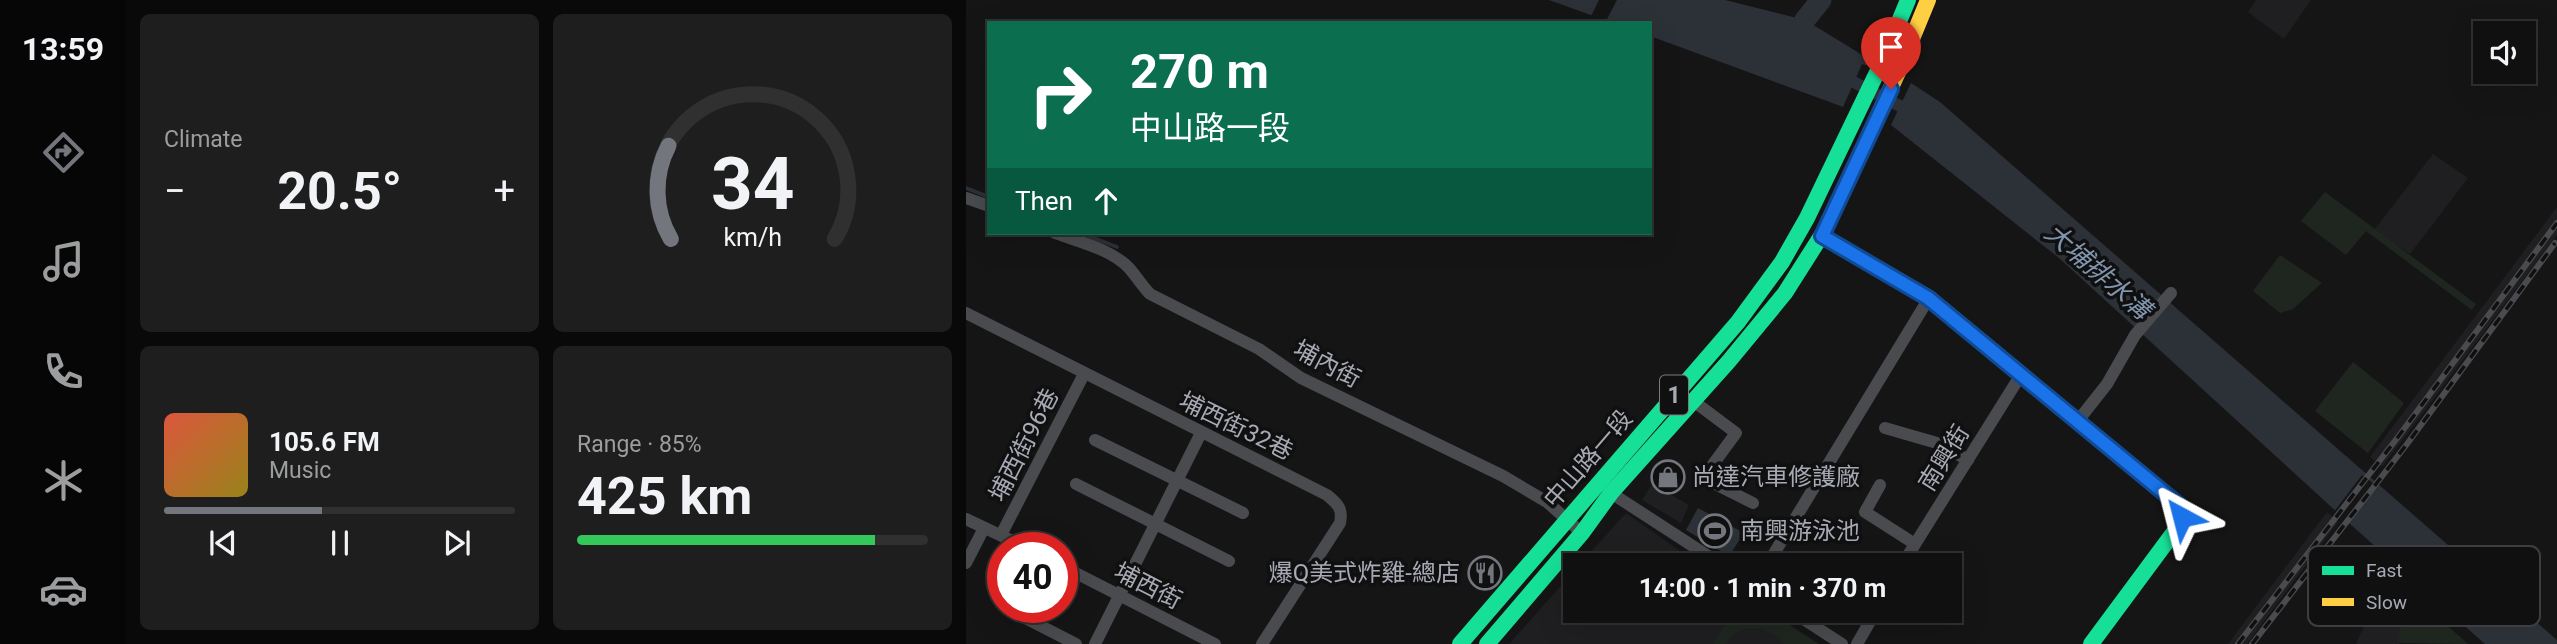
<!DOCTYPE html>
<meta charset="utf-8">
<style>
:root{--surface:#101010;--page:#1e1e1e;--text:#f1f3f6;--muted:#9c9d9f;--line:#303030;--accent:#74767d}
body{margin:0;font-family:Roboto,"Noto Sans TC",sans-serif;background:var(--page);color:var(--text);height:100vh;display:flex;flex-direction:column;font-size:26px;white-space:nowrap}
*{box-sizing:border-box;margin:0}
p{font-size:23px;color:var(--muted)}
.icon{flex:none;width:38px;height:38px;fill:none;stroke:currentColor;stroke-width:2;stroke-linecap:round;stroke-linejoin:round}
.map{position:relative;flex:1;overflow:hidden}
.side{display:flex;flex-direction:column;gap:14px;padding:14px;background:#090909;width:840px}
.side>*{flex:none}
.top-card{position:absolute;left:21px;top:21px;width:665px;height:214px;border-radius:0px;box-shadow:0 7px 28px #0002,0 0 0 2px var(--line);background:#0b6e4f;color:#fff;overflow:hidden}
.tools{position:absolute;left:1507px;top:21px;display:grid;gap:14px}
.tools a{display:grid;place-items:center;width:63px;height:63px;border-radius:0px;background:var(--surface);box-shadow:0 7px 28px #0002,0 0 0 2px var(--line);font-size:35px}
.speed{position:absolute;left:21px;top:532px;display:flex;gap:14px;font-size:35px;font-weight:700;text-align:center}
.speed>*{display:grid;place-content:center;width:91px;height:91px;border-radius:50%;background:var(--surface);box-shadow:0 7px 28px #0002,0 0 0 2px var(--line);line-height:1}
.speed .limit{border:10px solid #d22;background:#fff;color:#111}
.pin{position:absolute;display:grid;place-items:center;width:60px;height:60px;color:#fff;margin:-72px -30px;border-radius:50% 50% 50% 0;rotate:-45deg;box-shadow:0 0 7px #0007}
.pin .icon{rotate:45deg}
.me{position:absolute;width:77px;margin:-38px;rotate:322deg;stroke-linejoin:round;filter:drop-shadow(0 0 5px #0008)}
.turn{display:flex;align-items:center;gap:24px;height:147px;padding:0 28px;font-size:32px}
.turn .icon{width:91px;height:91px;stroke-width:2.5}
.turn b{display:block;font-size:49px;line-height:60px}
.then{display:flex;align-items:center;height:66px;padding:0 28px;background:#0003;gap:14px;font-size:26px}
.big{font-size:52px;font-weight:700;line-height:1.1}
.side .card{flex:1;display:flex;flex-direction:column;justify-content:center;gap:10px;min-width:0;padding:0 24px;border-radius:10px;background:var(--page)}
.side .dial{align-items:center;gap:0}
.dial svg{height:182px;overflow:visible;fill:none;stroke:var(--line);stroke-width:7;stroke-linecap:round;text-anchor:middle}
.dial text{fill:var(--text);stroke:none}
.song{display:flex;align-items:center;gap:21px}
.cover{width:84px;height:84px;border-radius:10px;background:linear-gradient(135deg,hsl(10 70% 55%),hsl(50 70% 35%))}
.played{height:7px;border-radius:4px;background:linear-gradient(90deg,var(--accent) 45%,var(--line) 45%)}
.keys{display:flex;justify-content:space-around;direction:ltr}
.heat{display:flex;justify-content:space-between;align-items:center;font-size:38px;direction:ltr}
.charge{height:10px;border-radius:5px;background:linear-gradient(90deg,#34c759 85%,var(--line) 0)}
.side .tiles{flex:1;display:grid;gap:14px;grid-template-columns:repeat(2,1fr)}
.trip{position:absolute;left:597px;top:553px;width:399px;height:70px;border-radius:0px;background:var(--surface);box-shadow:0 7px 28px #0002,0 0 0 2px var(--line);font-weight:700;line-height:70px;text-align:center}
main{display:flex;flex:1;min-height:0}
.tab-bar{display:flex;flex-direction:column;width:126px;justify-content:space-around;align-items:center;background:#060606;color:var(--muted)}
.tab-bar .icon{width:49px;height:49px}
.tab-bar .active{color:var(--accent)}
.tab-bar b{font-size:32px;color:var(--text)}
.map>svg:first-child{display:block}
</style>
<main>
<nav class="tab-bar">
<b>13:59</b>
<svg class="icon active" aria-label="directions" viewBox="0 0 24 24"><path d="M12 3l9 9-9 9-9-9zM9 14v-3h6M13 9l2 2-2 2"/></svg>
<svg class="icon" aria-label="music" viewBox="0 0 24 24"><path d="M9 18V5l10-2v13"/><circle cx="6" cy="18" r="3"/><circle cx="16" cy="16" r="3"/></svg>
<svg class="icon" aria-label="phone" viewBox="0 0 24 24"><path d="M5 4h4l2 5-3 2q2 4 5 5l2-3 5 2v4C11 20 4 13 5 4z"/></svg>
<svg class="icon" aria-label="climate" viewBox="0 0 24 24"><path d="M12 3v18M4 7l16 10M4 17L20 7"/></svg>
<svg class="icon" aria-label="car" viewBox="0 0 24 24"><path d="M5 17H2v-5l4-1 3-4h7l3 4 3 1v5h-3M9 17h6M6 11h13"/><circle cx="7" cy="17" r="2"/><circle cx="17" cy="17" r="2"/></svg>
</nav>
<section class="side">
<div class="tiles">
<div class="card"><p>Climate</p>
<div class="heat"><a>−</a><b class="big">20.5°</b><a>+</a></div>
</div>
<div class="card dial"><svg viewBox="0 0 100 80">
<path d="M14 69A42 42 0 1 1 86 69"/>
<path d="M14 69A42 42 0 0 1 13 28" stroke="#74767d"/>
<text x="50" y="56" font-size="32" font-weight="700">34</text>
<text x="50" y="72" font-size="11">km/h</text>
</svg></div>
<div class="card">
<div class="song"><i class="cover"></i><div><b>105.6 FM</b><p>Music</p></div></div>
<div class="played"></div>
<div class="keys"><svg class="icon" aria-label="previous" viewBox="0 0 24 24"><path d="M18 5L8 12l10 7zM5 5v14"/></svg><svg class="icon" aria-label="pause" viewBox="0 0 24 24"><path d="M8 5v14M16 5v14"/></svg><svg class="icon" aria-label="next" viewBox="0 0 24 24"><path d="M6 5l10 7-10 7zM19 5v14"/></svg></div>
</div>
<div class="card"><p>Range · 85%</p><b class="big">425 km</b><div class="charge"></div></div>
</div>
</section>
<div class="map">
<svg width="1591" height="644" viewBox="0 0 1591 644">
<rect width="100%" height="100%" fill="#151516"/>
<!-- built -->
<g fill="#1f1f21">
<polygon points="1290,0 1345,0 1318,39 1282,12"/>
<polygon points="1467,154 1502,178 1444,254 1408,230"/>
<polygon points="1591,207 1591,235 1416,467 1404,457"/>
<polygon points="686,484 723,505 715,523 676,500"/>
<polygon points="1361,512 1372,522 1281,644 1262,644"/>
<polygon points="660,513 734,565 613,565"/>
<polygon points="609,570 609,611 799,611 846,644 543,644"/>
<polygon points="1369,584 1415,598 1421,584 1434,586 1450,598 1445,602 1433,644 1390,644 1400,622 1361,611"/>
</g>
<!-- green -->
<g fill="#1f2620">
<polygon points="1359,192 1510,304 1506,310 1400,231 1380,255 1335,221"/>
<polygon points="1314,255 1356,283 1327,309 1314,313 1287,291"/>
<polygon points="1387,362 1438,403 1402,453 1349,411"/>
<path d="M 1450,598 L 1502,644 L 1432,643 C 1434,628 1437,608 1450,598 Z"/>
<path d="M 768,611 L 802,611 L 853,644 L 818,644 C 803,625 773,621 760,644 L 747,644 Z"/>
</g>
<!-- water -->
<g fill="#2c3138">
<polygon points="583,0 759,0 839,20 903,59 880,108 684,36 684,23 647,23"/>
<polygon points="945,83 974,102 1591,640 1591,644 1519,644 1384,524 1093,258 925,125"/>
<polygon points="732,508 778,533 763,556 720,530"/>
</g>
<!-- pier -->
<g fill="#151516">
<polygon points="633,0 651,0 639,23 624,18"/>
<polygon points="896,64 903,67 884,110 877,107"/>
<polygon points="1396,475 1411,486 1380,526 1367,513"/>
</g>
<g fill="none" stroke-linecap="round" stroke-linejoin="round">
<!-- stream -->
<g stroke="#2c3138" stroke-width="3.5">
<polyline points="0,188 23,197"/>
<polyline points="115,233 151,247"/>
</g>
<!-- canal -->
<polyline stroke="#2c3138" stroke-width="12" points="878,77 934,106 948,116"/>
<!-- river -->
<polyline stroke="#2c3138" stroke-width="21" points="829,43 839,20 855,0"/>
<!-- street -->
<g stroke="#4a4b4e" stroke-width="12">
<polyline points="0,198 23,206"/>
<path d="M 89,233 C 113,242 145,249 163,268 C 171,277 176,286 184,294 L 293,349 L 335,378 L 537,476 L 581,502 L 616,533"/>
<path d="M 0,313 L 361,495 C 372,504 377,509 374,523 L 296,644"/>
<polyline points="726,400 770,433 737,478 787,503"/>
<polyline points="1111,422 1141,384 1169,335 1205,293"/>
<polyline points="919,428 971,443 1002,460"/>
<polyline points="129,440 277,513"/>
<polyline points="110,484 263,561"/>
<polyline points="914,485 899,512 949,544"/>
<polyline points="645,493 756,565"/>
<polyline points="0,519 61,548"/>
<polyline points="35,535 118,374"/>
<polyline points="0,563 18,528"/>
<polyline points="801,565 963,298"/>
<polyline points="936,565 1056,373"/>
<polyline points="96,566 249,644"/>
<polyline points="38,607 110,644"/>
<polyline points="825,611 876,644"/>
<polyline points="129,644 235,433"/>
<polyline points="891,644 910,611"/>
</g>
<!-- fast -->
<g stroke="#16e098" stroke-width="16">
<polyline points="856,236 963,298 1214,506 1216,517 1211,528 1125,644"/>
<polyline points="494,644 772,322 816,262 841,218 917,60 942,0"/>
<polyline points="521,644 616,533 645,493 763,361 819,293 859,230"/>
</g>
<!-- slow -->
<polyline stroke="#ffcf43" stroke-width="16" points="859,230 934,68 962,0"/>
<defs>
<g id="rail">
<polyline points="1272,644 1432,437 1591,223"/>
<polyline points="1286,644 1441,444 1589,243"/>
</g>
</defs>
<!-- rail casing -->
<use href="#rail" stroke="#4a4b4e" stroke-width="6"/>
<!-- rail -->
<use href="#rail" stroke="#101011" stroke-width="3.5" stroke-dasharray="10" stroke-linecap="butt"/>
</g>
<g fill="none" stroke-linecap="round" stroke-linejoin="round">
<defs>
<polyline id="route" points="925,89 856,236 962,298 1214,506 1216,517"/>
</defs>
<!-- route casing -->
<use href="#route" stroke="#114b97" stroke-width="18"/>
<!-- route -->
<use href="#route" stroke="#1a73e8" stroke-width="12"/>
</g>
<!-- icons -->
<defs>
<symbol id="shop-ring" viewBox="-11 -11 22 22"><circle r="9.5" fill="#101011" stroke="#74767d" stroke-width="1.5"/><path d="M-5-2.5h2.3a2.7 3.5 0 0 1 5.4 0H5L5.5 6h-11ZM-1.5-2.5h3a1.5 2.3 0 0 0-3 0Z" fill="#74767d"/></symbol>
<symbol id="stadium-ring" viewBox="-11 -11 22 22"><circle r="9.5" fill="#101011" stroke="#74767d" stroke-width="1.5"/><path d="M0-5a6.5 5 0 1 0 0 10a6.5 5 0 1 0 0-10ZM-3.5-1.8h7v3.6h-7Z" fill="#74767d"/></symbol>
<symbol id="restaurant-ring" viewBox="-11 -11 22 22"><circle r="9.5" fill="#101011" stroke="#74767d" stroke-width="1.5"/><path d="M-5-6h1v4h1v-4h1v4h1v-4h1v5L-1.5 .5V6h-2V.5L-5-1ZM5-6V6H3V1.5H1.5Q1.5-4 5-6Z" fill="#74767d"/></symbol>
</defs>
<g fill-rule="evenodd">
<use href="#shop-ring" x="683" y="458" width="38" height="38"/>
<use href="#stadium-ring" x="730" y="512" width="38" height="38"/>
<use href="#restaurant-ring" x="500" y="554" width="38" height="38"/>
</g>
<g text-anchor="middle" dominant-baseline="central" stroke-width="7" stroke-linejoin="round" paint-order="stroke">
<!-- shield labels -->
<rect fill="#101011" stroke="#7a7c84" stroke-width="2" x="694" y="375.5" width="28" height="39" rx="5"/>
<g font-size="23" font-weight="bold" fill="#a7aab5">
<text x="708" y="395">1</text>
</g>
<!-- street labels -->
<g font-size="24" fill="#a7aab5" stroke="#101011">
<text transform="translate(361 364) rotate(28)">埔內街</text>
<text transform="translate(270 426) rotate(26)">埔西街32巷</text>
<text transform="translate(58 445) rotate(-63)">埔西街96巷</text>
<text transform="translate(978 458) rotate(-58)">南興街</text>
<text transform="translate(622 459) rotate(-49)">中山路一段</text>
<text transform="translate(182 586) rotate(27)">埔西街</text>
</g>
<!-- poi labels -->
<g font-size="24" fill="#a7aab5" stroke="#101011" text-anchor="start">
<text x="726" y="477">尚達汽車修護廠</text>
<text x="774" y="531">南興游泳池</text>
<text x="494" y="573" text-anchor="end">爆Q美式炸雞-總店</text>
</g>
<!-- water labels -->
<g font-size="26" font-style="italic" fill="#8195ae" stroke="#101011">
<text transform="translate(1132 271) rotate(41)">大埔排水溝</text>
</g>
</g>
<!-- legend -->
<rect x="1342" y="546" width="232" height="80" rx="10" fill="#101011" stroke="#3d3e42" stroke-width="2"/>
<rect x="1356" y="566" width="32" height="9" fill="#16e098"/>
<rect x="1356" y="598" width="32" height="8" fill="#ffcf43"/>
<g font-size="19" fill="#a7aab5">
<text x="1400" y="577">Fast</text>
<text x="1400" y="609">Slow</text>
</g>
</svg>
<div class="tools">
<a><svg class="icon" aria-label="sound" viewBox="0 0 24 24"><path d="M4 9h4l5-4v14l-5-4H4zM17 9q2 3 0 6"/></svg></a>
</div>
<div class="speed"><div class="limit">40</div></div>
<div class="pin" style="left:925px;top:89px;background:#d93025"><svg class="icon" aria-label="arrive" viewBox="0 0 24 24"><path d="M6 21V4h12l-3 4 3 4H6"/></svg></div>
<svg class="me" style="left:1216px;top:517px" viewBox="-20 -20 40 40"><path d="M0-17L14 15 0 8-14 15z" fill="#1a73e8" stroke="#fff" stroke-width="4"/></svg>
<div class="trip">14:00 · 1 min · 370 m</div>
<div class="top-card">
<div class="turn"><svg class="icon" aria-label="right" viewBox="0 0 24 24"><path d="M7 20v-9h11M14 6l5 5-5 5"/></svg><div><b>270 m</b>中山路一段</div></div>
<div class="then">Then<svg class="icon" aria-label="ahead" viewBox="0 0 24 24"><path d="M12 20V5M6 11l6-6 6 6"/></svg></div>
</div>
</div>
</main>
